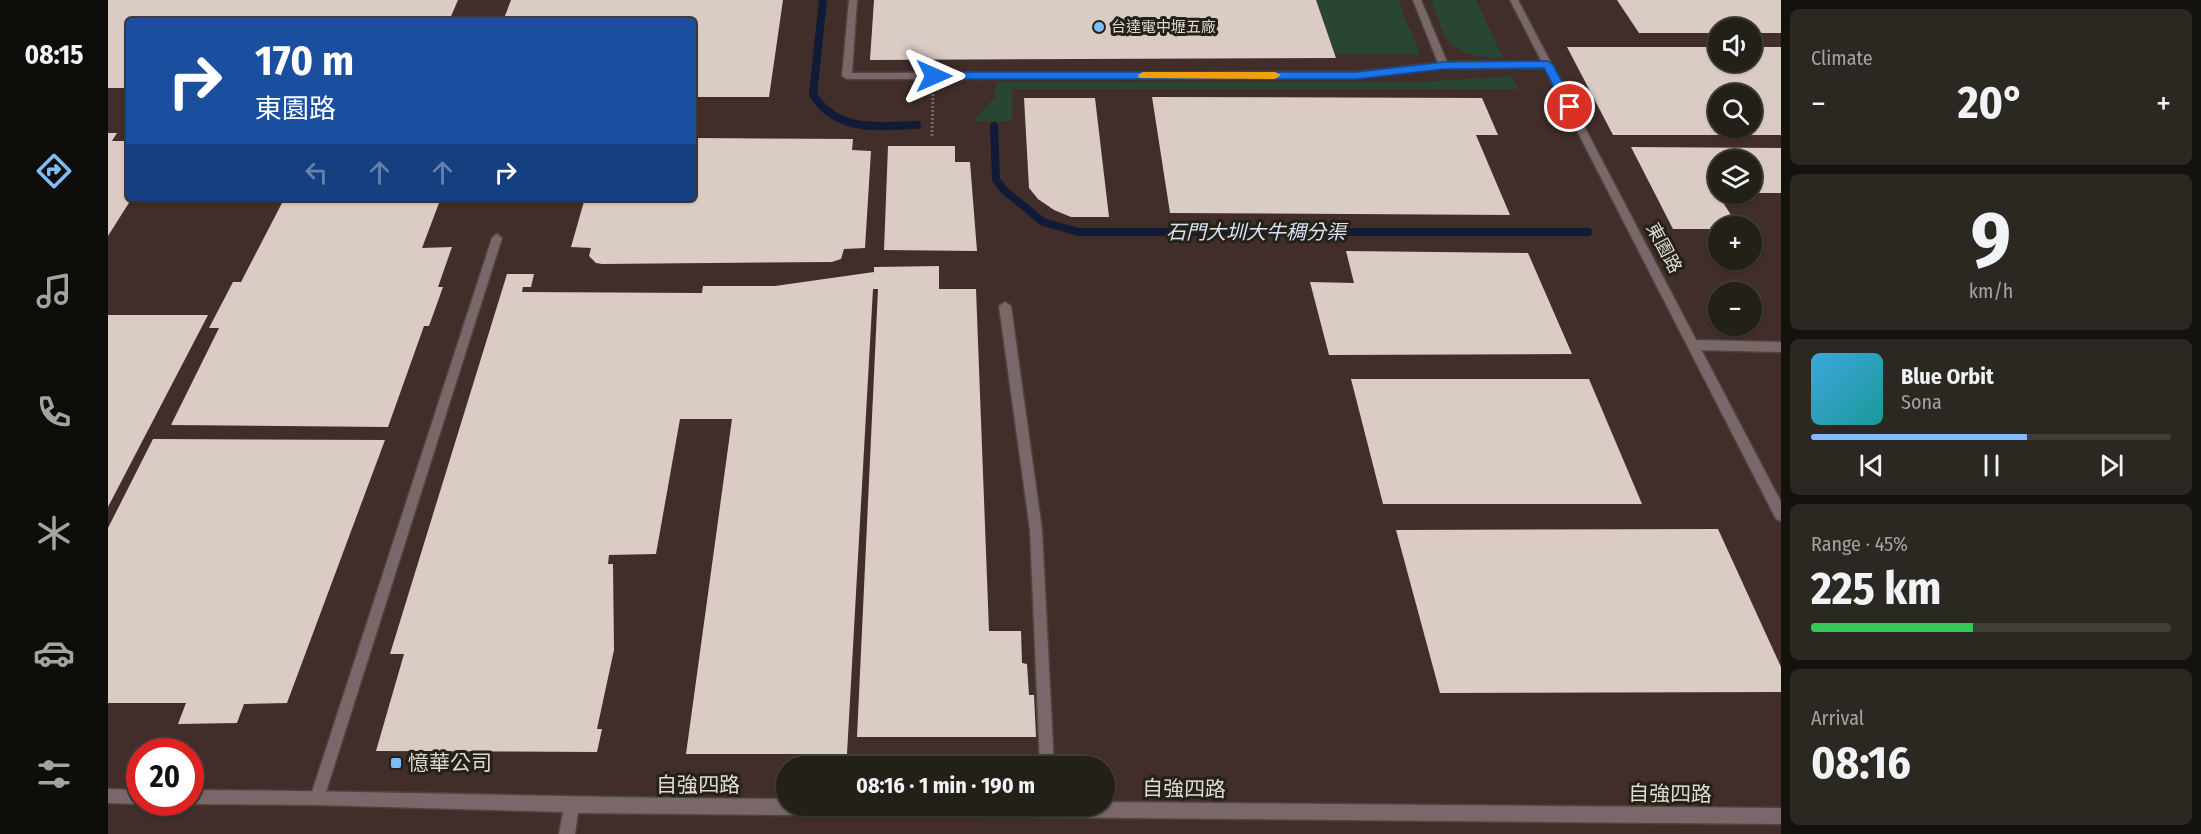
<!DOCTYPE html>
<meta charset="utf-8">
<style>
:root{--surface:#232018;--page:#2b2821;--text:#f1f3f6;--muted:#a3a3a2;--line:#403e37;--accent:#7dbef9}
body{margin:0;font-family:"Fira Sans Condensed","Noto Sans TC",sans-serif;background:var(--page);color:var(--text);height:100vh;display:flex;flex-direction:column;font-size:22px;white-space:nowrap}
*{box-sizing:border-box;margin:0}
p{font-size:20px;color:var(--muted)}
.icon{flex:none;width:33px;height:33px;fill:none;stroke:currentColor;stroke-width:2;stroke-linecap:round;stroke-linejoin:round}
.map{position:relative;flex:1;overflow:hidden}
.panel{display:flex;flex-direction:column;gap:9px;padding:9px;background:#13120d;width:420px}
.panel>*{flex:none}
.banner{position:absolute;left:18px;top:18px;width:570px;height:183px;border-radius:6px;box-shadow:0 2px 4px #0004,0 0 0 2px var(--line);background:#1a4fa0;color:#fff;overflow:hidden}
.controls{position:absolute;left:1600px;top:18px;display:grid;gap:12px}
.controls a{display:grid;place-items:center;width:54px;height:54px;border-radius:50%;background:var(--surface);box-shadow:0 2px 4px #0004,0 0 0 2px var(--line);font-size:30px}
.speed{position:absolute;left:18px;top:738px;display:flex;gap:12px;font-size:30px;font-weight:700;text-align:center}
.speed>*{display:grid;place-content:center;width:78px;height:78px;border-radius:50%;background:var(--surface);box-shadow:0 2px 4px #0004,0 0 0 2px var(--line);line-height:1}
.speed .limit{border:9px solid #d22;background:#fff;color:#111}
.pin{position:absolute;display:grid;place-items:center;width:51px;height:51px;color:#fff;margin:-26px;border:3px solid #fff;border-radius:50%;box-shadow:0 2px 6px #0007}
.me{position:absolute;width:66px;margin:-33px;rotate:90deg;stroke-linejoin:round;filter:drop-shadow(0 0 4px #0008)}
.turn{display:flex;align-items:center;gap:21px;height:126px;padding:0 30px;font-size:27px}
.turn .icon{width:78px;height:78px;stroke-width:2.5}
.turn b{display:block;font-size:42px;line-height:51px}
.lanes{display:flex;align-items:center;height:57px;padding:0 30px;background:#0003;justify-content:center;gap:30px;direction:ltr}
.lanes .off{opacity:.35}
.big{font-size:45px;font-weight:700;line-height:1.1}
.panel .tile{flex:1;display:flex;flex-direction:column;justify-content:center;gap:9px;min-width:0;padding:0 21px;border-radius:9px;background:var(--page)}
.panel .dial{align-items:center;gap:0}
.dial b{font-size:78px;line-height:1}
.song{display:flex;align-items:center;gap:18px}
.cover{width:72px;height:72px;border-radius:9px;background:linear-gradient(135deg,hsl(200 70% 55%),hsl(180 70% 35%))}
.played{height:6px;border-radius:3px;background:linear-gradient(90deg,var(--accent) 60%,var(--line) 60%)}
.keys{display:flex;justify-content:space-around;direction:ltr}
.heat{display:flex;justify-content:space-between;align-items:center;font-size:33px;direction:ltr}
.charge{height:9px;border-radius:4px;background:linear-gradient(90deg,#34c759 45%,var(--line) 0)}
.trip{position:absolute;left:668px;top:756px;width:339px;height:60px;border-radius:30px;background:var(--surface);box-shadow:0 2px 4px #0004,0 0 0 2px var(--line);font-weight:700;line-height:60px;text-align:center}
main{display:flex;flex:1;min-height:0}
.tabs{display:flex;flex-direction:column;width:108px;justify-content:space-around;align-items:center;background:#0e0d0a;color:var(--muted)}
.tabs .icon{width:42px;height:42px}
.tabs .active{color:var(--accent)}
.tabs b{font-size:27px;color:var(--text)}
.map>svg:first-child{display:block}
</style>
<main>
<nav class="tabs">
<b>08:15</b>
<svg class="icon active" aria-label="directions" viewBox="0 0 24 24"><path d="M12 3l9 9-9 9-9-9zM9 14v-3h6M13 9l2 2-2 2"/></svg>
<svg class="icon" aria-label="music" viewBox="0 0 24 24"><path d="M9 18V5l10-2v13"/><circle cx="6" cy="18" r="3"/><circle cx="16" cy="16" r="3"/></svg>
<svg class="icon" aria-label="phone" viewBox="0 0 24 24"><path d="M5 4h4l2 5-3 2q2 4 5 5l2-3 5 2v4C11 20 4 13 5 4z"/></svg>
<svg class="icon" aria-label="climate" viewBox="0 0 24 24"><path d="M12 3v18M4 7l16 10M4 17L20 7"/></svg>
<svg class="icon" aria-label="car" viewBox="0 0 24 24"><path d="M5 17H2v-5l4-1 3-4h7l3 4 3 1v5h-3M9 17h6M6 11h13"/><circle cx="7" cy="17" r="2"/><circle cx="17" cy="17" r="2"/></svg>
<svg class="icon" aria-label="filters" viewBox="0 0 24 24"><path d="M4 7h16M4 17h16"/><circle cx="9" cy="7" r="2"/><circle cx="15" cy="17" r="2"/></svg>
</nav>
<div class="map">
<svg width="1673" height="834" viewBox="0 0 1673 834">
<rect width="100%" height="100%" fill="#2f2b20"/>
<!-- industrial -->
<path fill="#412d2a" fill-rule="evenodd" d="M 0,0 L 1673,0 L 1673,834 L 0,834 ZM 21,21 L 585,21 L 585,198 L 21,198 ZM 1611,28 L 1644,28 L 1644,62 L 1611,62 ZM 1611,94 L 1644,94 L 1644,128 L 1611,128 ZM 1611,160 L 1644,160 L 1644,194 L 1611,194 ZM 1611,226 L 1644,226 L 1644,260 L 1611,260 ZM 1611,292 L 1644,292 L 1644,326 L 1611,326 ZM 32,752 L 82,752 L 82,802 L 32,802 ZM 678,766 L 996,766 L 996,806 L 678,806 Z"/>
<!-- green -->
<g fill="#294634">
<polygon points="1208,0 1290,0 1312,54 1226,54"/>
<path d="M 1323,0 L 1368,0 L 1395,58 C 1377,57 1351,57 1339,39 C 1332,29 1328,12 1323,0 Z"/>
<polygon points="1404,76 1410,89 904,89 904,121 865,121 887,97 888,82 1313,82"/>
</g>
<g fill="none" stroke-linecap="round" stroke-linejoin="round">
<!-- stream -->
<g stroke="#0f1b37" stroke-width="8">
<path d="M 715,0 L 705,95 C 730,133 769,126 809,125"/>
<polyline points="886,126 888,180 896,190 935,222 971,232 1480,232"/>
</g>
</g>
<!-- building -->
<g fill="#dacbc5" fill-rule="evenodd">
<polygon points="0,0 350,0 341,21 21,21 21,88 0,88"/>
<polygon points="403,0 675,0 661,97 585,97 585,21 395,21"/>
<polygon points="766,0 1208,0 1228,58 762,60"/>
<polygon points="1509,0 1673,0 1673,33 1644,33 1644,28 1611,28 1611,33 1531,33"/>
<path d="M 1459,47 L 1611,47 L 1611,62 L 1644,62 L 1644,47 L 1673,47 L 1673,135 L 1505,135 ZM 1611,94 L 1644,94 L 1644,128 L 1611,128 Z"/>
<polygon points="1044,97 1374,98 1390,135 1368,135 1402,215 1062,213"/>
<polygon points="916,98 987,98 1001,217 963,217 946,210 930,199 921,188"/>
<polygon points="0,133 9,133 4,141 21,141 21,198 24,198 0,236"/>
<polygon points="585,138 745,139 744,150 763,151 757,248 736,249 733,259 724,262 494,264 488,263 481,256 483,248 463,247 477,198 585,198"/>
<polygon points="780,146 847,146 847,162 862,162 869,251 776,250"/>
<polygon points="1523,147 1673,148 1673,193 1644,193 1644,160 1611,160 1609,193 1630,226 1611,226 1611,229 1565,229"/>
<polygon points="260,198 278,198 276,203 331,203 314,248 344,247 330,287 335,287 321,326 316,326 280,427 63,425 111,328 101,328 125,282 133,282 174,203 258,203"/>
<polygon points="1238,251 1420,253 1464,354 1221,355 1202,282 1246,283"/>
<polygon points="831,266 831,289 868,289 881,631 913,631 914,663 919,664 921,695 926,695 928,737 749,737 770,289 765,289 739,754 578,754 624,419 572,419 548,554 501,555 500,564 505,564 506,650 489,729 494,729 489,752 268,751 296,654 282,654 399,274 426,274 423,287 415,287 414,292 594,293 595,286 667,286 766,272 766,267"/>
<polygon points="0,315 100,315 0,507"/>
<polygon points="1243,379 1481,379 1534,504 1275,504"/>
<polygon points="45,439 277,440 179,703 136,704 129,723 70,724 78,703 0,703 0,528"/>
<polygon points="1610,529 1673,667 1673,692 1332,693 1288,530"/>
</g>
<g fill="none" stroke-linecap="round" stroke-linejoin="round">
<defs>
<g id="service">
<polygon points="741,0 749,0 744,73 1249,72 1330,63 1305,0 1313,0 1339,62 1440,62 1445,65 1440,68 1336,68 1249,78 739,79 734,76"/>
<polygon points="389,234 394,238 216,798 214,803 209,805 204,803 202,798 384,238"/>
<polygon points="897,302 903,306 934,530 946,766 932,766 922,530 891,306"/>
</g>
<g id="minor">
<polygon points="1402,0 1410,0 1673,502 1673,521 1668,519"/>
<polygon points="0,789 32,790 32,802 37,802 32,804 0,803"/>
<path d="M 82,790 C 281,791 479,798 678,799 L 678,806 L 996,806 L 996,802 L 1673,808 L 1673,824 L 470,813 L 467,834 L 451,834 L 455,812 L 209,805 L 82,804 L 77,802 L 82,802 Z"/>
</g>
<polygon id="tertiary" points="1587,340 1673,342 1673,352 1587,350 1583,348 1581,345 1583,342"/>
</defs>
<!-- service casing -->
<use href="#service" stroke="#4b473d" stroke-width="3"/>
<!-- minor casing -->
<use href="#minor" stroke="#4b473d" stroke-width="3"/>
<!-- tertiary casing -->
<use href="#tertiary" stroke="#4b473d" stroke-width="3"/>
<!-- path -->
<polyline stroke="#6e6b61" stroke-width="3" stroke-dasharray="2 2" stroke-linecap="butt" points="824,136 825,94"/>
<!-- service -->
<use href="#service" fill="#7a6769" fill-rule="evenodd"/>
<!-- minor -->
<use href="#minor" fill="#7a6769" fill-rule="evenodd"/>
<!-- tertiary -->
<use href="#tertiary" fill="#7a6769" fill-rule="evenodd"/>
</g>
<!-- route -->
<polygon fill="#1a73e8" stroke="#114b97" stroke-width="1.5" points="1440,61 1445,65 1467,107 1466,109 1458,109 1436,68 1336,69 1249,79 826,79 820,76 826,72 1249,72 1336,62"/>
<!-- slow -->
<polygon fill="#f59e0b" points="1035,72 1167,72 1173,75 1167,79 1031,78 1030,75"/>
<!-- markers -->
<g fill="#7dbef9" stroke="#252117" stroke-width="2">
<circle cx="991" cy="27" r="6"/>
<rect x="282" y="757" width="12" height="12" rx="3"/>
</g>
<g text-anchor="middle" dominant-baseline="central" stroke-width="6" stroke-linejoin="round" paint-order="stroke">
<!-- far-poi labels -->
<g font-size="15" fill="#dedbd4" stroke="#252117" text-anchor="start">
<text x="1003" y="27">台達電中壢五廠</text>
</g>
<!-- street labels -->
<g font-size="18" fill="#dedbd4" stroke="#252117">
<text transform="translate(1556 248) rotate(62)">東園路</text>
</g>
<!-- water labels -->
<g font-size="20" font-style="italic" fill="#d5e1f8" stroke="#252117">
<text x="1148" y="232">石門大圳大牛稠分渠</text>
</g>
<!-- near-poi labels -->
<g font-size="21" fill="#dedbd4" stroke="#252117" text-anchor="start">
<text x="300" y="763">憶華公司</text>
</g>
<!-- near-street labels -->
<g font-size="21" fill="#dedbd4" stroke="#252117">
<text x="590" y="785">自強四路</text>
<text transform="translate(1076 789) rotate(1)">自強四路</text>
<text transform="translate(1562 794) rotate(1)">自強四路</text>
</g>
</g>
</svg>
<div class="controls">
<a><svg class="icon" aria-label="sound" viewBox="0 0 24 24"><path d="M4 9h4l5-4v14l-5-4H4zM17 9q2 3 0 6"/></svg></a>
<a><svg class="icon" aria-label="search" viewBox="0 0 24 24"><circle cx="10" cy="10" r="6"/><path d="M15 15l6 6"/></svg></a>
<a><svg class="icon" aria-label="layers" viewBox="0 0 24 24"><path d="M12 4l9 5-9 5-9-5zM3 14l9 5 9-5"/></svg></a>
<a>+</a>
<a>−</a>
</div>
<div class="speed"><div class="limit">20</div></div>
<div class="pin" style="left:1462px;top:107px;background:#d93025"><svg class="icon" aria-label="arrive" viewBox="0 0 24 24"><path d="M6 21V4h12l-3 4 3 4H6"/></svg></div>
<svg class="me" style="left:826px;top:76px" viewBox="-20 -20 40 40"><path d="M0-17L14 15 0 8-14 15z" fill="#1a73e8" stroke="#fff" stroke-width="4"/></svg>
<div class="trip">08:16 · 1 min · 190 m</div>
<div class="banner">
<div class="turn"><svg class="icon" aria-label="right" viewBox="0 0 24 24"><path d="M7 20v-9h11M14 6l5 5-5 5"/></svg><div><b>170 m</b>東園路</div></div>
<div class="lanes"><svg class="icon off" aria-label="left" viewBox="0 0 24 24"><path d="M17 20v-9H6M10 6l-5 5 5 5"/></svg><svg class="icon off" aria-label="ahead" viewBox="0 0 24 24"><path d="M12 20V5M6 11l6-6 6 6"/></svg><svg class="icon off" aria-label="ahead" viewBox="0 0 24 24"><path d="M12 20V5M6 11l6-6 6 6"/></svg><svg class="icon" aria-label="right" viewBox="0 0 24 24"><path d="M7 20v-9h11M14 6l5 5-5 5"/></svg></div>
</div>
</div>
<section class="panel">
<div class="tile"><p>Climate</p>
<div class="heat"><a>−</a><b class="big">20°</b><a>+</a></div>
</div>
<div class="tile dial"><b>9</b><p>km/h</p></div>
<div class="tile">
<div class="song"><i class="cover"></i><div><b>Blue Orbit</b><p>Sona</p></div></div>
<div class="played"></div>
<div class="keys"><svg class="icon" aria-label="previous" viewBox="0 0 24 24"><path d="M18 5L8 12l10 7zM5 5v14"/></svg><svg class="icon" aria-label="pause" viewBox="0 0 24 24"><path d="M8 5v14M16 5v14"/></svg><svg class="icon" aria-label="next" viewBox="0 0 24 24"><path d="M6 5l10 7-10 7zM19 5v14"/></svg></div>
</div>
<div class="tile"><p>Range · 45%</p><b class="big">225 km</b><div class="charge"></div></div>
<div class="tile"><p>Arrival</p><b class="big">08:16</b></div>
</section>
</main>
